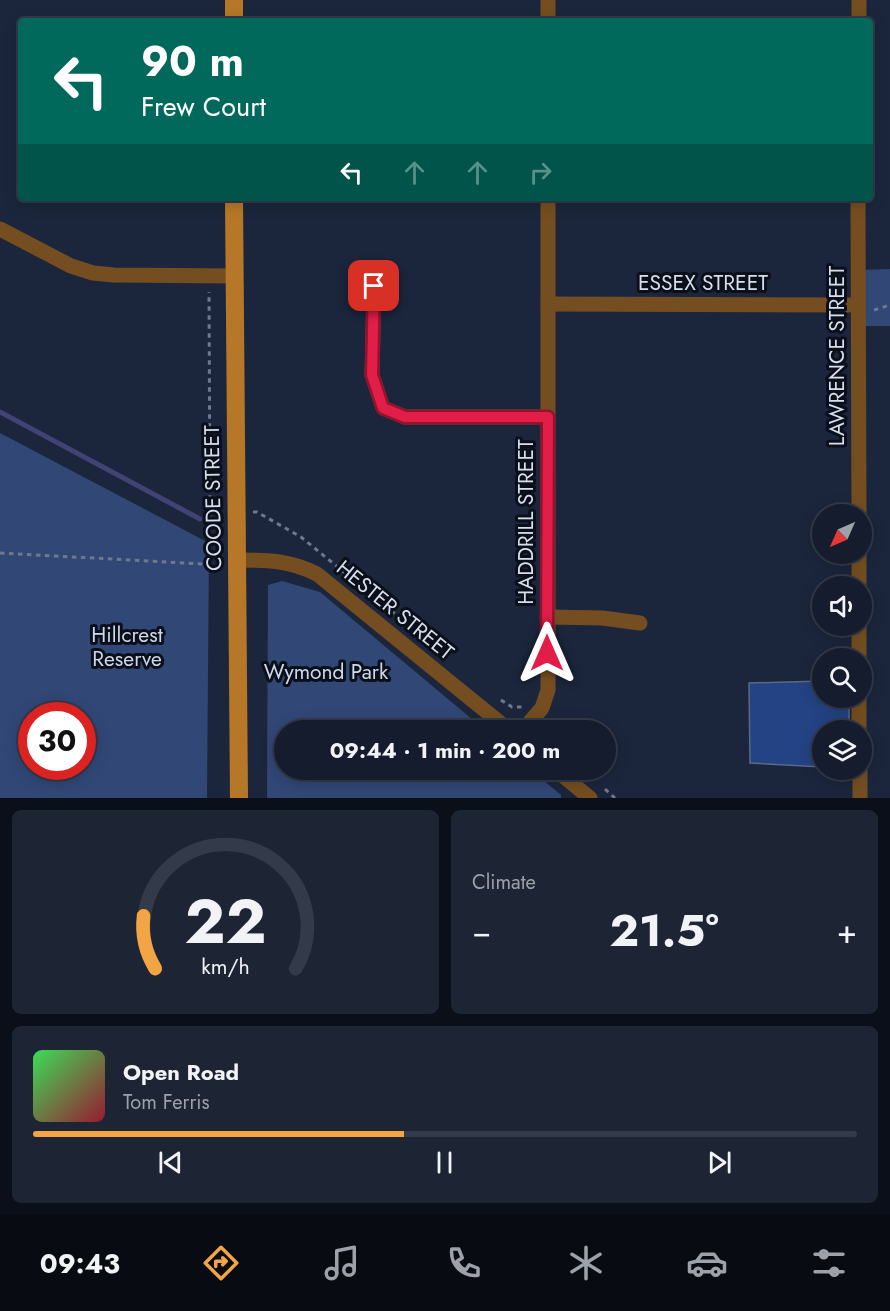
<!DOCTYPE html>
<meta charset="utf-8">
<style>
:root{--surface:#141c2d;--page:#1d2535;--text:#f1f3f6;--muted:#9da1aa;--line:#333a49;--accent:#f3a443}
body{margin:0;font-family:Jost,sans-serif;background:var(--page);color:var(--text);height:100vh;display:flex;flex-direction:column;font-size:22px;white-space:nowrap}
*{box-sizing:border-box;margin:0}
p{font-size:20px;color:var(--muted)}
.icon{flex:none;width:33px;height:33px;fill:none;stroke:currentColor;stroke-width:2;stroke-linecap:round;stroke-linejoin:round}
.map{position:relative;height:798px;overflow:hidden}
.drawer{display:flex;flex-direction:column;gap:12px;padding:12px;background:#0b0f19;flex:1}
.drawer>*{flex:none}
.banner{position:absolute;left:18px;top:18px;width:855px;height:183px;border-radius:6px;box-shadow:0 3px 15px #0003,0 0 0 2px var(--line);background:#00695c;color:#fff;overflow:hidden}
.needle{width:39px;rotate:225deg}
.tools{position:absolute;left:812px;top:504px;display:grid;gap:12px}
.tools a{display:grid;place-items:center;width:60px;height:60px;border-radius:50%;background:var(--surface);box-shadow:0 3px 15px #0003,0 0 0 2px var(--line);font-size:30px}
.speed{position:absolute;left:18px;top:702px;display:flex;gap:12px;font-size:30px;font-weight:700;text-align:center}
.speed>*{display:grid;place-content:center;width:78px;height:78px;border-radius:50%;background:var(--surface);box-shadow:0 3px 15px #0003,0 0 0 2px var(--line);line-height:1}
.speed .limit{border:9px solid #d22;background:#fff;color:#111}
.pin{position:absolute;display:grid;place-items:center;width:51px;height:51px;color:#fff;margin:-26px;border-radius:12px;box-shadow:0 3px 9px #0006}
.me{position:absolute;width:66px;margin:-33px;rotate:0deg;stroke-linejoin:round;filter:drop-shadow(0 0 4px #0008)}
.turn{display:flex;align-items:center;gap:21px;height:126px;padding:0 24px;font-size:27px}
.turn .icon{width:78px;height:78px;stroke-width:2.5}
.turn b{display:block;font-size:42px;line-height:51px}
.lanes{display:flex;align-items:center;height:57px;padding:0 24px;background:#0003;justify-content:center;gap:30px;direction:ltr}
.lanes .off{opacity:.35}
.big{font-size:45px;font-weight:700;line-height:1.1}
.drawer .tile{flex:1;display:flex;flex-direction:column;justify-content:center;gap:9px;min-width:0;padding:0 21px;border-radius:9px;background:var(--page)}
.drawer .dial{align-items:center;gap:0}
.dial svg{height:156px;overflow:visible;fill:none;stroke:var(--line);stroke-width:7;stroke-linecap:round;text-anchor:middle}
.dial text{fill:var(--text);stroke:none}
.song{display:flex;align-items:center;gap:18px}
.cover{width:72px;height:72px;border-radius:9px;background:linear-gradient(135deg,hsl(130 70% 55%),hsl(350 70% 35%))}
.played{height:6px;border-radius:3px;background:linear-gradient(90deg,var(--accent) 45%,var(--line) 45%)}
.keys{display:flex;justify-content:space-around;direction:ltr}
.heat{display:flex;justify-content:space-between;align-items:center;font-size:33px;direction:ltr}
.drawer .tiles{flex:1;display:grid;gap:12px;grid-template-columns:1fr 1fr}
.tile:last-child{grid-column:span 2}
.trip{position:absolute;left:274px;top:720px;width:342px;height:60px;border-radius:30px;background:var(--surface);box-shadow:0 3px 15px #0003,0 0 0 2px var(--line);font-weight:700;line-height:60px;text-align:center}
.tab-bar{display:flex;height:96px;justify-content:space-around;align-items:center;background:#080b12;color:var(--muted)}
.tab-bar .icon{width:42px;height:42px}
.tab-bar .current{color:var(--accent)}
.tab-bar b{font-size:27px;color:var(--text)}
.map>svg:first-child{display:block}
</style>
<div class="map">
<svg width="890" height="798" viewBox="0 0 890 798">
<rect width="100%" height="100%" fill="#1b263c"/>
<!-- green -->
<g fill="#314776" fill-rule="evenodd">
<polygon points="890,269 890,326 858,326 858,270"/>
<path d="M 0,433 L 209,543 L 207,798 L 0,798 ZM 32,716 L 82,716 L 82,766 L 32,766 Z"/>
<polygon points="282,581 320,592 485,730 285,730 285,770 531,770 561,795 561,798 267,798 268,585"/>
</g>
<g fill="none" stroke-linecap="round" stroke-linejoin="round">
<!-- stream -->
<polyline stroke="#404373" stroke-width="5" points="0,412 200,519"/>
</g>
<!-- building -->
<polygon fill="#244385" stroke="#5b6983" stroke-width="1.5" points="822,681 822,698 849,698 849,730 822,730 822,767 750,763 749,683"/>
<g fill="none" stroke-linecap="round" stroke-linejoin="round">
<!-- path -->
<g stroke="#70798c" stroke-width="3" stroke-dasharray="4.5 4.5" stroke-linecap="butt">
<polyline points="874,310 890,305"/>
<polyline points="253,512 257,512 301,537 400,618"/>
<polyline points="0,553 203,564 207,562 210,512 209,292"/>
<polyline points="501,700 512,707 522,707"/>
<polyline points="605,789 615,798"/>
</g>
<!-- street -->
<g stroke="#744e20" stroke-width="15">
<polyline points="548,21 548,0"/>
<polyline points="859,21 859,0"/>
<polyline points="858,198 859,514"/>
<polyline points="0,229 71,266 93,273 114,275 234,276"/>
<polyline points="374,286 372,375 383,408 405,417 548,417"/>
<polyline points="548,304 858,305"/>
<polyline points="859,554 859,586"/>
<path d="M 237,560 C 268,560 289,560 317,574 L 509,730"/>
<polyline points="547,617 602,618 640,623"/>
<polyline points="859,626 859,658"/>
<polyline points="859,698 859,730"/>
<polyline points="523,730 542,708 548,690 548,198"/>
<polyline points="556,770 590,798"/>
<polyline points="860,770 860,798"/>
</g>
<!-- primary -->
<g stroke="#b67828" stroke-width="18">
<polyline points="234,21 234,0"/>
<polyline points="234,198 239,798"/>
</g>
</g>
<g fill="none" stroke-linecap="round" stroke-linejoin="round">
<defs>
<polyline id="route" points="374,286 372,375 383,408 405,417 548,417 547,653"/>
</defs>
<!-- route casing -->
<use href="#route" stroke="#92132f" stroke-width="15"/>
<!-- route -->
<use href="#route" stroke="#e11d48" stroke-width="10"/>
</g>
<g text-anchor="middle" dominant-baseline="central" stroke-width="6" stroke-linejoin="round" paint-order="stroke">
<!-- street labels -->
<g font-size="21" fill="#d7dfee" stroke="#0a0f19">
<text x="703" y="283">ESSEX STREET</text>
<text transform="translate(837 356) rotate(-90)">LAWRENCE STREET</text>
<text transform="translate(213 498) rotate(-91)">COODE STREET</text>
<text transform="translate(526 522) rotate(-90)">HADDRILL STREET</text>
<text transform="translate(395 610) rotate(39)">HESTER STREET</text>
</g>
<!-- park labels -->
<g font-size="21" fill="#ced8ec" stroke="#0a0f19">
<text x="127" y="635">Hillcrest<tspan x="127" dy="24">Reserve</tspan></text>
<text x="326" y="672">Wymond Park</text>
</g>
</g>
</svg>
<div class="tools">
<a><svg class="needle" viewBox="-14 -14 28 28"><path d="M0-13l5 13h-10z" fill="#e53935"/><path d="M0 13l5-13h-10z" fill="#9da1aa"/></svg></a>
<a><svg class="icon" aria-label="sound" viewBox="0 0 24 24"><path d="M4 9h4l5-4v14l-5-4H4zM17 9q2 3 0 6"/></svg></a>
<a><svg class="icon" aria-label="search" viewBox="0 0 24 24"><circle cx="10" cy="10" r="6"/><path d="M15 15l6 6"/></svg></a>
<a><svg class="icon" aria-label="layers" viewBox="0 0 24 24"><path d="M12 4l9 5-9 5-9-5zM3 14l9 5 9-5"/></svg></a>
</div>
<div class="speed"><div class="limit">30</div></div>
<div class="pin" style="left:374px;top:286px;background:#d93025"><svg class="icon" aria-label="arrive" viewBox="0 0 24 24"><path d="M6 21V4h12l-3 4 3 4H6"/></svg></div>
<svg class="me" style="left:547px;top:653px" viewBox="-20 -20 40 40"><path d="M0-17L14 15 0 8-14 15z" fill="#e11d48" stroke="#fff" stroke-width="4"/></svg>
<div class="trip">09:44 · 1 min · 200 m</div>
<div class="banner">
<div class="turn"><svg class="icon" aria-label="left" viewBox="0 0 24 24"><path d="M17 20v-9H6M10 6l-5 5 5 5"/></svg><div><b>90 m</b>Frew Court</div></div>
<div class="lanes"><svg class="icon" aria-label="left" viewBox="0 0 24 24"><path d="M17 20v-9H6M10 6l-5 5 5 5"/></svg><svg class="icon off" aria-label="ahead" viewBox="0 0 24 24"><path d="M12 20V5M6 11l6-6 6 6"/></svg><svg class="icon off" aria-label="ahead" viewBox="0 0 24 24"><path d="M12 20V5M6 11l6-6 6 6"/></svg><svg class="icon off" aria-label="right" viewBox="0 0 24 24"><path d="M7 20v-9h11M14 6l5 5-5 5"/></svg></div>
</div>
</div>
<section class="drawer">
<div class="tiles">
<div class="tile dial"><svg viewBox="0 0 100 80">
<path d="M14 69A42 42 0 1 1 86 69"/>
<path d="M14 69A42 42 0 0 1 8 42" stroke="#f3a443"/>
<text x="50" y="56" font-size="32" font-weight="700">22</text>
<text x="50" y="72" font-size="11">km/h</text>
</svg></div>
<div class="tile"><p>Climate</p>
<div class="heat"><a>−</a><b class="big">21.5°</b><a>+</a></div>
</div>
<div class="tile">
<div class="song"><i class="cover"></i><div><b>Open Road</b><p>Tom Ferris</p></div></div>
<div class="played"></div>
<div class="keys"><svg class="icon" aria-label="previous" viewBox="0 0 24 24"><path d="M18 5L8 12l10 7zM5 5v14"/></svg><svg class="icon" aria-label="pause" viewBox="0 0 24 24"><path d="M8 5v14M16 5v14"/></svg><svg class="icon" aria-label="next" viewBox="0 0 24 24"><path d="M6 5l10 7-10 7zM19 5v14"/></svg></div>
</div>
</div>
</section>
<nav class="tab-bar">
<b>09:43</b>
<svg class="icon current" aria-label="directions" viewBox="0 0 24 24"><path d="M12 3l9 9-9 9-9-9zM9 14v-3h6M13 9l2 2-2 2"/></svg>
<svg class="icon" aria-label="music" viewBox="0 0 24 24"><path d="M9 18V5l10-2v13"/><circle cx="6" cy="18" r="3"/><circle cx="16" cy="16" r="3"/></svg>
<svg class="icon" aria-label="phone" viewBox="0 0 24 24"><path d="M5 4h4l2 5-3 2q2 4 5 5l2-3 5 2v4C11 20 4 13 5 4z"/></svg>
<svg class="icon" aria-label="climate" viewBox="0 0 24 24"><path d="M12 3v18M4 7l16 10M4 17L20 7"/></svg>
<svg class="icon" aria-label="car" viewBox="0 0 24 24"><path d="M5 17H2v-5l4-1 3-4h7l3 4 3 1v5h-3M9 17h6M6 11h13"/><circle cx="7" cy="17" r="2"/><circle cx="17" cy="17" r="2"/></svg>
<svg class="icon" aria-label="filters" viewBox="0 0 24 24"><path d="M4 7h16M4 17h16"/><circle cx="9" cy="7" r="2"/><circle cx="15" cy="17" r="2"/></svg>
</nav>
